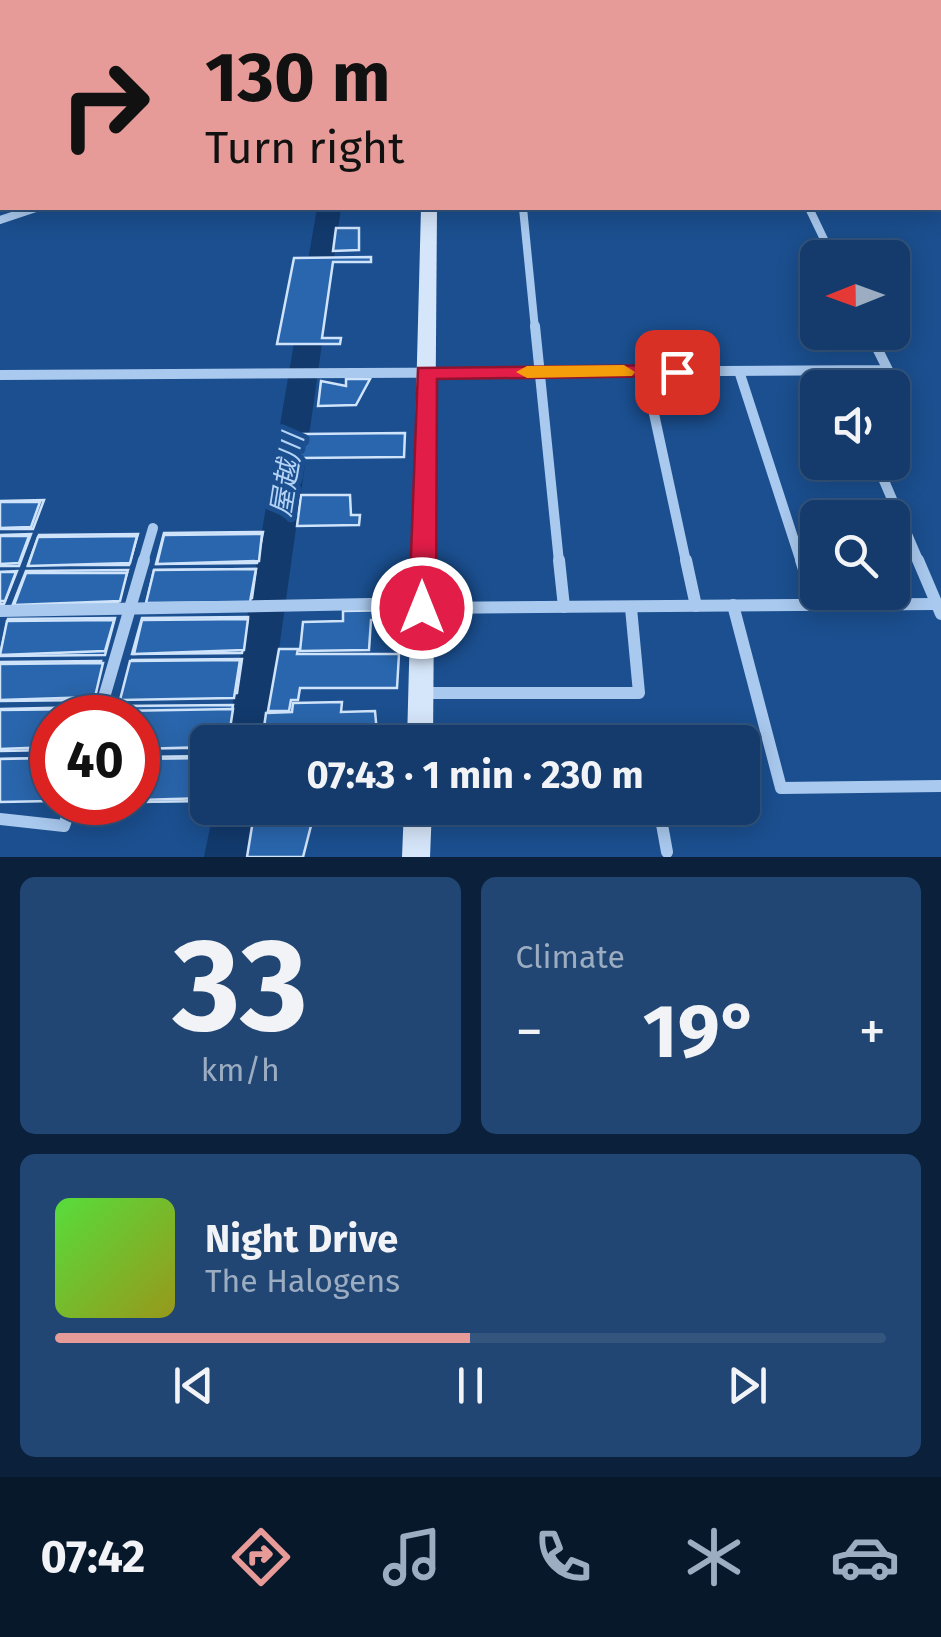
<!DOCTYPE html>
<meta charset="utf-8">
<style>
:root{--surface:#143b6b;--page:#214673;--text:#f1f3f6;--muted:#9dadc1;--line:#33557e;--accent:#e69b98}
body{margin:0;font-family:"Fira Sans","Noto Sans JP",sans-serif;background:var(--page);color:var(--text);height:100vh;display:flex;flex-direction:column;font-size:38px;white-space:nowrap}
*{box-sizing:border-box;margin:0}
p{font-size:32px;color:var(--muted)}
.icon{flex:none;width:55px;height:55px;fill:none;stroke:currentColor;stroke-width:2;stroke-linecap:round;stroke-linejoin:round}
.map{position:relative;height:857px;overflow:hidden}
.drawer{display:flex;flex-direction:column;gap:20px;padding:20px;background:#0b203b;flex:1}
.drawer>*{flex:none}
.hud{position:absolute;left:0px;top:0px;width:942px;height:210px;box-shadow:0 5px 25px #0003,0 0 0 2px var(--line);background:#e69b98;color:#111;overflow:hidden}
.needle{width:65px;rotate:269deg}
.fabs{position:absolute;left:800px;top:240px;display:grid;gap:20px}
.fabs a{display:grid;place-items:center;width:110px;height:110px;border-radius:15px;background:var(--surface);box-shadow:0 5px 25px #0003,0 0 0 2px var(--line);font-size:50px}
.speed{position:absolute;left:30px;top:695px;display:flex;gap:20px;font-size:50px;font-weight:700;text-align:center}
.speed>*{display:grid;place-content:center;width:130px;height:130px;border-radius:50%;background:var(--surface);box-shadow:0 5px 25px #0003,0 0 0 2px var(--line);line-height:1}
.speed .limit{border:15px solid #d22;background:#fff;color:#111}
.pin{position:absolute;display:grid;place-items:center;width:85px;height:85px;color:#fff;margin:-42px;border-radius:20px;box-shadow:0 5px 15px #0006}
.me{position:absolute;width:110px;margin:-55px;rotate:0deg;stroke-linejoin:round;filter:drop-shadow(0 0 8px #0008)}
.turn{display:flex;align-items:center;gap:35px;height:210px;padding:0 40px;font-size:45px}
.turn .icon{width:130px;height:130px;stroke-width:2.5}
.turn b{display:block;font-size:70px;line-height:85px}
.big{font-size:75px;font-weight:700;line-height:1.1}
.drawer .tile{flex:1;display:flex;flex-direction:column;justify-content:center;gap:15px;min-width:0;padding:0 35px;border-radius:15px;background:var(--page)}
.drawer .dial{align-items:center;gap:0}
.dial b{font-size:130px;line-height:1}
.song{display:flex;align-items:center;gap:30px}
.cover{width:120px;height:120px;border-radius:15px;background:linear-gradient(135deg,hsl(110 70% 55%),hsl(60 70% 35%))}
.played{height:10px;border-radius:5px;background:linear-gradient(90deg,var(--accent) 50%,var(--line) 50%)}
.keys{display:flex;justify-content:space-around;direction:ltr}
.heat{display:flex;justify-content:space-between;align-items:center;font-size:55px;direction:ltr}
.drawer .tiles{flex:1;display:grid;gap:20px;grid-template-columns:1fr 1fr}
.tile:last-child{grid-column:span 2}
.trip{position:absolute;left:190px;top:725px;width:570px;height:100px;border-radius:15px;background:var(--surface);box-shadow:0 5px 25px #0003,0 0 0 2px var(--line);font-weight:700;line-height:100px;text-align:center}
.tabs{display:flex;height:160px;justify-content:space-around;align-items:center;background:#08182b;color:var(--muted)}
.tabs .icon{width:70px;height:70px}
.tabs .on{color:var(--accent)}
.tabs b{font-size:45px;color:var(--text)}
.map>svg:first-child{display:block}
</style>
<div class="map">
<svg width="941" height="857" viewBox="0 0 941 857">
<rect width="100%" height="100%" fill="#1b4f8f"/>
<g fill="none" stroke-linecap="round" stroke-linejoin="round">
<!-- river -->
<g fill="#123a6d" fill-rule="evenodd">
<polygon points="317,208 341,208 266,742 226,742"/>
<polygon points="214,808 256,808 248,857 204,857"/>
</g>
</g>
<!-- building -->
<g fill="#2a66ad" stroke="#cfe3fa" stroke-width="2.5">
<polygon points="336,228 359,228 359,250 333,251"/>
<polygon points="371,257 371,262 333,262 322,338 341,338 340,344 277,344 294,258"/>
<polygon points="346,379 370,379 356,405 318,406 321,381 346,386"/>
<polygon points="405,433 404,457 300,458 303,434"/>
<polygon points="301,495 350,495 351,515 360,515 359,525 297,526"/>
<polygon points="44,500 33,529 0,529 0,501"/>
<polygon points="0,502 40,502 31,527 0,528"/>
<polygon points="263,532 257,563 156,564 164,533"/>
<polygon points="31,534 19,566 0,566 0,535"/>
<polygon points="138,534 129,565 28,565 39,535"/>
<polygon points="262,534 259,561 157,564 164,535"/>
<polygon points="0,536 29,536 19,563 0,564"/>
<polygon points="137,536 130,563 28,566 38,537"/>
<polygon points="256,569 252,598 147,601 154,570"/>
<polygon points="256,569 250,602 146,603 154,570"/>
<polygon points="128,570 118,603 13,604 26,571"/>
<polygon points="17,571 4,604 0,604 0,572"/>
<polygon points="0,572 16,572 5,601 0,601"/>
<polygon points="26,573 127,573 120,601 14,605"/>
<polygon points="402,610 402,620 371,620 369,650 300,651 303,622 343,621 343,611"/>
<polygon points="248,617 242,653 132,654 142,618"/>
<polygon points="115,618 105,655 0,656 8,619"/>
<polygon points="248,619 244,650 134,654 142,620"/>
<polygon points="114,620 105,651 0,655 7,621"/>
<polygon points="279,649 298,649 297,654 399,654 397,688 300,688 298,700 291,700 289,711 268,711"/>
<polygon points="242,659 237,693 123,696 132,660"/>
<polygon points="240,660 234,698 120,700 130,661"/>
<polygon points="101,661 90,700 0,701 0,662"/>
<polygon points="103,663 95,697 0,700 0,664"/>
<polygon points="342,702 341,712 375,711 377,733 387,733 387,742 262,742 266,713 292,712 293,703"/>
<polygon points="233,705 227,742 208,742 208,748 138,748 138,718 115,718 118,706"/>
<polygon points="89,707 86,718 52,718 52,750 0,751 0,709"/>
<polygon points="88,709 86,718 52,718 52,747 0,749 0,710"/>
<polygon points="233,709 228,742 208,742 208,747 138,749 138,718 116,718 118,711"/>
<polygon points="208,756 208,801 138,802 138,757"/>
<polygon points="52,758 52,798 0,800 0,759"/>
<polygon points="52,758 52,801 0,802 0,759"/>
<polygon points="208,758 208,798 138,800 138,759"/>
<polygon points="255,808 308,808 307,814 314,814 303,857 247,857"/>
</g>
<g fill="none" stroke-linecap="round" stroke-linejoin="round">
<!-- street-far3 -->
<g stroke="#a9c9ee" stroke-width="6">
<polyline points="746,0 778,2"/>
<polyline points="641,2 649,0"/>
</g>
<!-- street-far2 -->
<g stroke="#a9c9ee" stroke-width="8">
<polyline points="523,208 535,329"/>
<polyline points="809,208 833,258"/>
<polyline points="0,220 36,208"/>
</g>
<!-- street-far1 -->
<g stroke="#a9c9ee" stroke-width="10">
<polyline points="535,326 559,562"/>
<polyline points="739,371 801,562"/>
<polyline points="837,371 844,388"/>
<polyline points="645,372 686,562"/>
<polyline points="0,375 888,370 869,332"/>
<polyline points="876,462 919,562"/>
<polyline points="143,562 153,528"/>
</g>
<!-- street -->
<g stroke="#a9c9ee" stroke-width="12">
<polyline points="559,560 564,607"/>
<polyline points="686,560 696,606"/>
<polyline points="801,560 815,604"/>
<polyline points="918,560 941,614"/>
<polyline points="733,605 781,788 941,786"/>
<polyline points="423,608 936,604"/>
<polyline points="0,611 422,603"/>
<polyline points="423,693 639,693 631,608"/>
<polyline points="98,718 144,560"/>
<polyline points="659,808 667,852"/>
<polyline points="0,819 64,826 72,802"/>
</g>
<!-- secondary -->
<g fill="#d6e6fa" fill-rule="evenodd">
<polygon points="424,0 436,0 436,2 425,2"/>
<polygon points="2,35 2,43 0,44 0,36"/>
<polygon points="421,208 437,208 433,742 407,742"/>
<polygon points="404,808 432,808 430,857 402,857"/>
</g>
</g>
<!-- route -->
<polygon fill="#e11d48" stroke="#92132f" stroke-width="2.5" points="677,365 687,372 684,376 437,379 436,608 422,618 413,615 409,608 418,368"/>
<!-- slow -->
<polygon fill="#f59e0b" points="624,365 635,372 632,376 527,378 516,372 527,366"/>
<g text-anchor="middle" dominant-baseline="central" stroke-width="10" stroke-linejoin="round" paint-order="stroke">
<!-- water labels -->
<g font-size="28" font-style="italic" fill="#b5d3f5" stroke="#1b4f8f">
<text transform="translate(287 475) rotate(-81)">屋越川</text>
</g>
</g>
</svg>
<div class="fabs">
<a><svg class="needle" viewBox="-14 -14 28 28"><path d="M0-13l5 13h-10z" fill="#e53935"/><path d="M0 13l5-13h-10z" fill="#9dadc1"/></svg></a>
<a><svg class="icon" aria-label="sound" viewBox="0 0 24 24"><path d="M4 9h4l5-4v14l-5-4H4zM17 9q2 3 0 6"/></svg></a>
<a><svg class="icon" aria-label="search" viewBox="0 0 24 24"><circle cx="10" cy="10" r="6"/><path d="M15 15l6 6"/></svg></a>
</div>
<div class="speed"><div class="limit">40</div></div>
<div class="pin" style="left:677px;top:372px;background:#d93025"><svg class="icon" aria-label="arrive" viewBox="0 0 24 24"><path d="M6 21V4h12l-3 4 3 4H6"/></svg></div>
<svg class="me" style="left:422px;top:608px" viewBox="-20 -20 40 40"><circle r="17" fill="#e11d48" stroke="#fff" stroke-width="3"/><path d="M0-11L8 9 0 5-8 9z" fill="#fff"/></svg>
<div class="trip">07:43 · 1 min · 230 m</div>
<div class="hud">
<div class="turn"><svg class="icon" aria-label="right" viewBox="0 0 24 24"><path d="M7 20v-9h11M14 6l5 5-5 5"/></svg><div><b>130 m</b>Turn right</div></div>
</div>
</div>
<section class="drawer">
<div class="tiles">
<div class="tile dial"><b>33</b><p>km/h</p></div>
<div class="tile"><p>Climate</p>
<div class="heat"><a>−</a><b class="big">19°</b><a>+</a></div>
</div>
<div class="tile">
<div class="song"><i class="cover"></i><div><b>Night Drive</b><p>The Halogens</p></div></div>
<div class="played"></div>
<div class="keys"><svg class="icon" aria-label="previous" viewBox="0 0 24 24"><path d="M18 5L8 12l10 7zM5 5v14"/></svg><svg class="icon" aria-label="pause" viewBox="0 0 24 24"><path d="M8 5v14M16 5v14"/></svg><svg class="icon" aria-label="next" viewBox="0 0 24 24"><path d="M6 5l10 7-10 7zM19 5v14"/></svg></div>
</div>
</div>
</section>
<nav class="tabs">
<b>07:42</b>
<svg class="icon on" aria-label="directions" viewBox="0 0 24 24"><path d="M12 3l9 9-9 9-9-9zM9 14v-3h6M13 9l2 2-2 2"/></svg>
<svg class="icon" aria-label="music" viewBox="0 0 24 24"><path d="M9 18V5l10-2v13"/><circle cx="6" cy="18" r="3"/><circle cx="16" cy="16" r="3"/></svg>
<svg class="icon" aria-label="phone" viewBox="0 0 24 24"><path d="M5 4h4l2 5-3 2q2 4 5 5l2-3 5 2v4C11 20 4 13 5 4z"/></svg>
<svg class="icon" aria-label="climate" viewBox="0 0 24 24"><path d="M12 3v18M4 7l16 10M4 17L20 7"/></svg>
<svg class="icon" aria-label="car" viewBox="0 0 24 24"><path d="M5 17H2v-5l4-1 3-4h7l3 4 3 1v5h-3M9 17h6M6 11h13"/><circle cx="7" cy="17" r="2"/><circle cx="17" cy="17" r="2"/></svg>
</nav>
